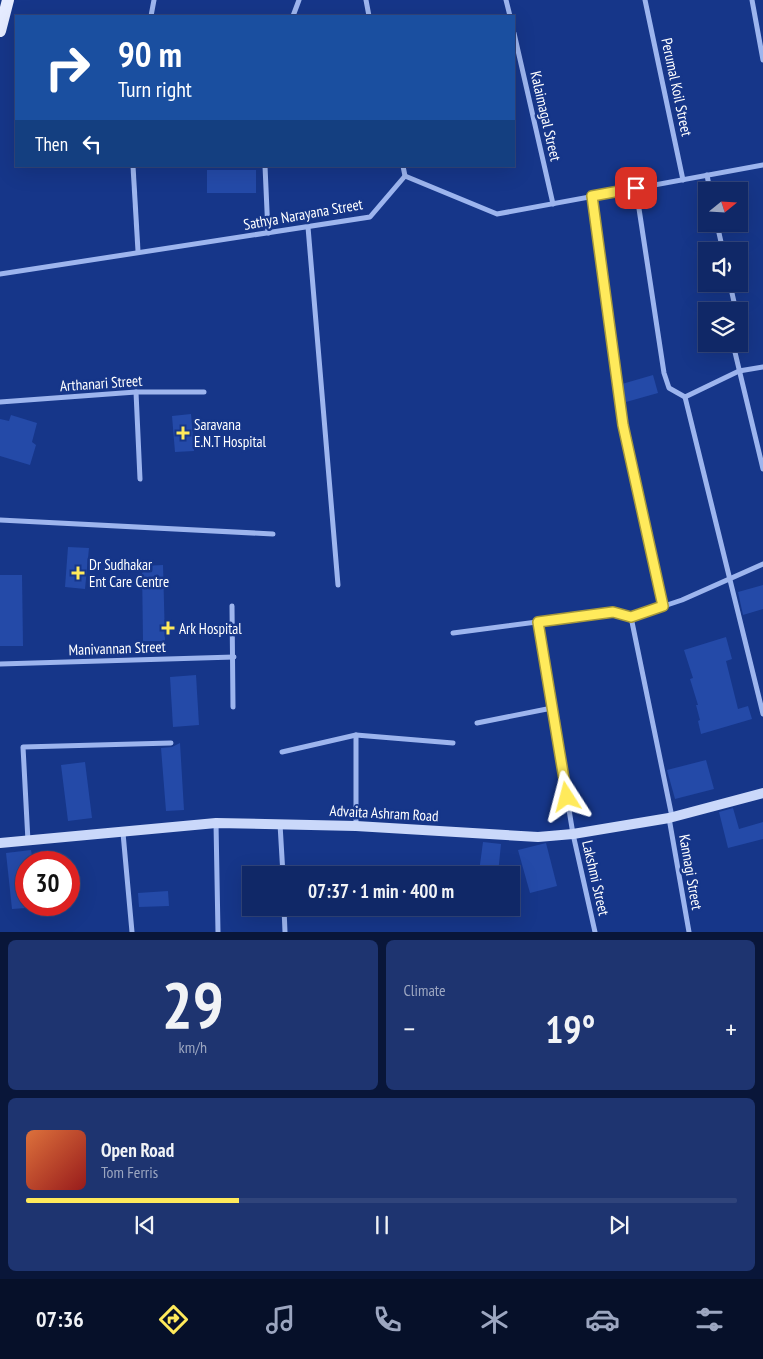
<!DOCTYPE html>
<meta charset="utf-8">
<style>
:root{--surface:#102867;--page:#1e3470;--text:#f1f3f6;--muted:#9ca6c0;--line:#30447b;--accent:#ffea5b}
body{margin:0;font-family:"PT Sans Narrow",sans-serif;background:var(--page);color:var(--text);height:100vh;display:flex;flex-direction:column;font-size:19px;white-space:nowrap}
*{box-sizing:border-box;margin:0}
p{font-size:16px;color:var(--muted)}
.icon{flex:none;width:28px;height:28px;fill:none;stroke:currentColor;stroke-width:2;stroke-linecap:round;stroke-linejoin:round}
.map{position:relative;height:932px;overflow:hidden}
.panel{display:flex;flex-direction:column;gap:8px;padding:8px;background:#091639;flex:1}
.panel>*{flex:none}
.hud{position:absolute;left:15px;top:15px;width:500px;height:152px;border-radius:0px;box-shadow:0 5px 20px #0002,0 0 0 1px var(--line);background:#1a4fa0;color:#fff;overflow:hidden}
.needle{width:32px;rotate:72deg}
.buttons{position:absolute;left:698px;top:182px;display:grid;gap:10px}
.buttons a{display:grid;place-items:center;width:50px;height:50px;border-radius:0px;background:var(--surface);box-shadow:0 5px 20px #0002,0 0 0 1px var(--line);font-size:25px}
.speed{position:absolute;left:15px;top:851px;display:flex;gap:10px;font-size:25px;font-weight:700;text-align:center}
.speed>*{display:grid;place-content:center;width:65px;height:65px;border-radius:50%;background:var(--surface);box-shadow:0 5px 20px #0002,0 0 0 1px var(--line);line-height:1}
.speed .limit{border:8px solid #d22;background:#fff;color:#111}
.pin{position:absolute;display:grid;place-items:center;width:42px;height:42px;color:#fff;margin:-21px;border-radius:10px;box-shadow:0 2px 8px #0006}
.me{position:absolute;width:55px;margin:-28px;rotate:351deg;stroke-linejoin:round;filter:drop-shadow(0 0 4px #0008)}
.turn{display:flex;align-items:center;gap:18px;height:105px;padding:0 20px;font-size:22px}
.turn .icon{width:65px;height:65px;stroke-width:2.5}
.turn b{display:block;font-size:35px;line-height:42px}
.then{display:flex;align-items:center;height:48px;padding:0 20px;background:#0003;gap:10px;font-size:19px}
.big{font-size:38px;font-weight:700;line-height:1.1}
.panel .tile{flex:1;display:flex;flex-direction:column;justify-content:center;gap:8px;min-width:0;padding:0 18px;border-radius:8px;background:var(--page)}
.panel .dial{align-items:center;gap:0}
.dial b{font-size:65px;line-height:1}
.song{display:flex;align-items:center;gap:15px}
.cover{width:60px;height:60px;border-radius:8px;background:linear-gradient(135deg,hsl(20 70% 55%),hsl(0 70% 35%))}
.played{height:5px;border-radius:2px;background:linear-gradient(90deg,var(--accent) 30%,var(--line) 30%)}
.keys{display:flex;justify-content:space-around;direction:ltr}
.heat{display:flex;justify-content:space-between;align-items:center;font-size:28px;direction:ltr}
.panel .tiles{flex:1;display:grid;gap:8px;grid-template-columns:1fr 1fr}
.tile:last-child{grid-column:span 2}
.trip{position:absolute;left:242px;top:866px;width:278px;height:50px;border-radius:0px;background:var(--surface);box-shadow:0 5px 20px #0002,0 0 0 1px var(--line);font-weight:700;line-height:50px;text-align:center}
.tab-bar{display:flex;height:80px;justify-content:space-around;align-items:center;background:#061029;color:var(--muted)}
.tab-bar .icon{width:35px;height:35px}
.tab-bar .active{color:var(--accent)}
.tab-bar b{font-size:22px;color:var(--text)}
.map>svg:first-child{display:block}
</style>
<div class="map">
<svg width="763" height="932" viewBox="0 0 763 932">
<rect width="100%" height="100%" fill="#163689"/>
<!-- building -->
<g fill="#244aa8">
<rect x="207" y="170" width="49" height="23"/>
<polygon points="653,375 658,393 626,402 622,384"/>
<polygon points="191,414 194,451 175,452 172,416"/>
<polygon points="11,415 37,423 32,442 36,445 30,465 0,456 0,419 9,421"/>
<polygon points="68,547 89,548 85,589 65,587"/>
<polygon points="163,565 165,641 143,641 142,566"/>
<polygon points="0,575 22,575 23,646 0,646"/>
<polygon points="763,585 763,609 743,615 738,592"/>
<polygon points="726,637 732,659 726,661 738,709 748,706 752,719 701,734 698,721 700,720 696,705 698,705 690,679 693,678 684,650"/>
<polygon points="196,675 199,725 173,727 170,677"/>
<polygon points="180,743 184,810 166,811 161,748 172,747"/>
<polygon points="706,760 714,789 675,799 667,770"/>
<polygon points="85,762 92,818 68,821 61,765"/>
<polygon points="733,808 739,829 763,822 763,839 728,848 719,812"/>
<polygon points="483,842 501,844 498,874 479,872"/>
<polygon points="546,843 557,886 530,893 518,850"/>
<polygon points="31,850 33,862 26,862 26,908 12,909 6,853"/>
<polygon points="168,891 169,906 139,907 138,893"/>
</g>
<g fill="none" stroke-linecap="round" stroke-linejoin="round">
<!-- street -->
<g stroke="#9db5ee" stroke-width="5">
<polyline points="366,0 369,16"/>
<polyline points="506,0 510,16"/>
<polyline points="645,0 683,180"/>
<polyline points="752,0 763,60"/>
<polyline points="151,16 154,0"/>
<polyline points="293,16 299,0"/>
<polyline points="514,33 553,204"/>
<polyline points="133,166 138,251"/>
<polyline points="265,166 268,233"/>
<polyline points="403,166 405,176"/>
<polyline points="707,175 710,191"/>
<polyline points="636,189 664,373 669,388 685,397 739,371 763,367"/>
<polyline points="592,197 623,425 663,606"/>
<polyline points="717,224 723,251"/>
<polyline points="308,227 338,585"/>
<polyline points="0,274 370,217 405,176 497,214 763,165"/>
<polyline points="730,284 736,311"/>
<polyline points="733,344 763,469"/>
<polyline points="136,392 140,479"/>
<polyline points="685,397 763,714"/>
<polyline points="0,402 136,392 204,392"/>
<polyline points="0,520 273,534"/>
<polyline points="232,606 233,707"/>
<polyline points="631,617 672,817"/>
<polyline points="538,622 573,834 595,932"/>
<polyline points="453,633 613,612 631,617 682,600 763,564"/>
<polyline points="0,664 234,657"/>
<polyline points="477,723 552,708"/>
<polyline points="282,752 356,735 453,743"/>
<polyline points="669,818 689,932"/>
<polyline points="216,823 218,932"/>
<polyline points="280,824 283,875"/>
<polyline points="356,826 356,735"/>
<polyline points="123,833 132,932"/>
<polyline points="28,841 23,747 171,743"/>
<polyline points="284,908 285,932"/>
</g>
<!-- secondary -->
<polyline stroke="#cad8fa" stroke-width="10" points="0,843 216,823 356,826 538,837 573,834 669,818 763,793"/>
<!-- primary -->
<polyline stroke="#e5ebff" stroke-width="12" points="0,31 8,0"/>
</g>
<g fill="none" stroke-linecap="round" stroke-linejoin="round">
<defs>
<polyline id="route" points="567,797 538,622 613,612 631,617 663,606 623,425 592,196 636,188"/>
</defs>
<!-- route casing -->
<use href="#route" stroke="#a6983b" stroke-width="12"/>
<!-- route -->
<use href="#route" stroke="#ffea5b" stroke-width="9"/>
</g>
<!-- markers -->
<g fill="#ffea5b" stroke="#163689" stroke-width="2">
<path d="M180.5 425.5h5v5h5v5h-5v5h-5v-5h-5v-5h5z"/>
<path d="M75.5 565.5h5v5h5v5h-5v5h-5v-5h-5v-5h5z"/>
<path d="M165.5 620.5h5v5h5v5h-5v5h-5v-5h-5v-5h5z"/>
</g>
<g text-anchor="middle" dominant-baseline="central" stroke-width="5" stroke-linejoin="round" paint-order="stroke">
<!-- street labels -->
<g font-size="15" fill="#fff" stroke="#163689">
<text transform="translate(677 87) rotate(78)">Perumal Koil Street</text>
<text transform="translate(546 116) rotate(77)">Kalaimagal Street</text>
<text transform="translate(303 214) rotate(-10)">Sathya Narayana Street</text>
<text transform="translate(101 383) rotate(-4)">Arthanari Street</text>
<text transform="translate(117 648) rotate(-2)">Manivannan Street</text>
<text transform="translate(384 813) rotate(3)">Advaita Ashram Road</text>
<text transform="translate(691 872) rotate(80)">Kannagi Street</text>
<text transform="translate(596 878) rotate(77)">Lakshmi Street</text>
</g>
<!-- poi labels -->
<g font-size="15" fill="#fff" stroke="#163689" text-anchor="start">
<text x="194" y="424">Saravana<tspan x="194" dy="17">E.N.T Hospital</tspan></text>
<text x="89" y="564">Dr Sudhakar<tspan x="89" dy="17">Ent Care Centre</tspan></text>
<text x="179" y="628">Ark Hospital</text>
</g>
</g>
</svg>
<div class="buttons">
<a><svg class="needle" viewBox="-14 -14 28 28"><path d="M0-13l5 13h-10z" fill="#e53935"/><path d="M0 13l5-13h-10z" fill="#9ca6c0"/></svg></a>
<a><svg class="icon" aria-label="sound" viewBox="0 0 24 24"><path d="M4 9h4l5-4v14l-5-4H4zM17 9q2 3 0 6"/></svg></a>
<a><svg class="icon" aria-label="layers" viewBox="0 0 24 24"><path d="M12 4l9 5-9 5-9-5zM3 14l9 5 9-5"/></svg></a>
</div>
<div class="speed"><div class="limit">30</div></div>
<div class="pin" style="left:636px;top:188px;background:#d93025"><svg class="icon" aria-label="arrive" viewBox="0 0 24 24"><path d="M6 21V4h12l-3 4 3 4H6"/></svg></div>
<svg class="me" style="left:567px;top:797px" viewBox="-20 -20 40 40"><path d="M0-17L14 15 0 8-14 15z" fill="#ffea5b" stroke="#fff" stroke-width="4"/></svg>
<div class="trip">07:37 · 1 min · 400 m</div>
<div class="hud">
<div class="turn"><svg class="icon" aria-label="right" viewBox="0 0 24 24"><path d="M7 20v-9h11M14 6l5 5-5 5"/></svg><div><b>90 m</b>Turn right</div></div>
<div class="then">Then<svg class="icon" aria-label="left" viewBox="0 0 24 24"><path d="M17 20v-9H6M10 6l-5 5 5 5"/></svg></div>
</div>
</div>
<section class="panel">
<div class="tiles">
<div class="tile dial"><b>29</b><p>km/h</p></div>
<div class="tile"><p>Climate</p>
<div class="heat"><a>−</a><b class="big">19°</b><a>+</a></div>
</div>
<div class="tile">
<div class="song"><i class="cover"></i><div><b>Open Road</b><p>Tom Ferris</p></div></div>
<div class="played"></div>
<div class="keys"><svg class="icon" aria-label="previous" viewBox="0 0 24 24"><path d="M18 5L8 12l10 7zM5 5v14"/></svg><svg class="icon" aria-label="pause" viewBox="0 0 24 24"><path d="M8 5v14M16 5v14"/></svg><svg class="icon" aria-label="next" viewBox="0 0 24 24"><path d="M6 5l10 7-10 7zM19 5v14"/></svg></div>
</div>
</div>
</section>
<nav class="tab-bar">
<b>07:36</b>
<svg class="icon active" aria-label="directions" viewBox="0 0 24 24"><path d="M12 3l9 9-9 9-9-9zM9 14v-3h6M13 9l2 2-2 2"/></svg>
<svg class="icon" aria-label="music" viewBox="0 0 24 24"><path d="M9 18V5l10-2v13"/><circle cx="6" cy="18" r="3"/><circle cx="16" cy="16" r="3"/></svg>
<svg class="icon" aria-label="phone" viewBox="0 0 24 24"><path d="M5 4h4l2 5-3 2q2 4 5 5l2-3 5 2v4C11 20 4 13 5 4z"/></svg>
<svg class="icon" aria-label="climate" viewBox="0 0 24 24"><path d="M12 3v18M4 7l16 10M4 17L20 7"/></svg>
<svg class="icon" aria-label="car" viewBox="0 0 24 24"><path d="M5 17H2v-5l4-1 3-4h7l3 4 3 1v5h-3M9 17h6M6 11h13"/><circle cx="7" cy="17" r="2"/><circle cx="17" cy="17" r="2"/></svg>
<svg class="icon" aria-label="filters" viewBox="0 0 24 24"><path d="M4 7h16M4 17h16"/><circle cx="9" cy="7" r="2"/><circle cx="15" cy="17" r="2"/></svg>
</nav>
